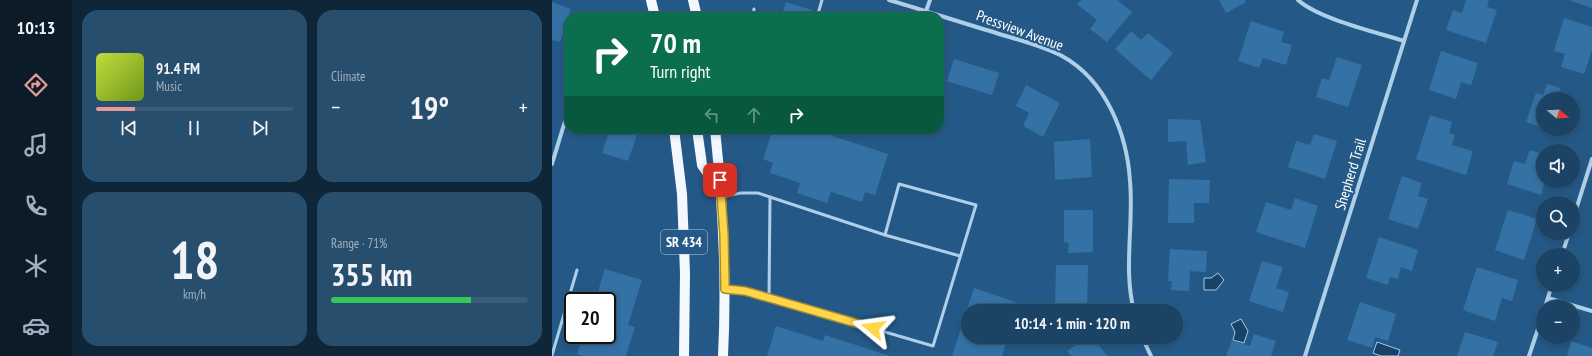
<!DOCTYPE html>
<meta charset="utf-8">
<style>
:root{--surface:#1b4365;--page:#284e6e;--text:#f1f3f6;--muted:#a0b0bf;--line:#395c79;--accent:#e69b98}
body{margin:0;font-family:"PT Sans Narrow",sans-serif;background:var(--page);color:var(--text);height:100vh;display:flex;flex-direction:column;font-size:15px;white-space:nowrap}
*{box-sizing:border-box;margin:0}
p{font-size:13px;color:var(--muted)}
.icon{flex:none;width:22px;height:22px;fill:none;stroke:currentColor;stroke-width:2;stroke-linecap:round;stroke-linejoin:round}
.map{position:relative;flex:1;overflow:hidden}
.details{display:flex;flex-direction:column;gap:10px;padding:10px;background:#0f2538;width:480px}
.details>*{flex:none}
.banner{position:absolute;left:12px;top:12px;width:380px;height:122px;border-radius:16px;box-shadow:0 2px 6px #0003,0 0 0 1px var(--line);background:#0b6e4f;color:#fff;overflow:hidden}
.needle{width:26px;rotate:108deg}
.buttons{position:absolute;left:984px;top:92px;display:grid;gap:8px}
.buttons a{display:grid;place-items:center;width:44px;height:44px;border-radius:50%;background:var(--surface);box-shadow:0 2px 6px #0003,0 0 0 1px var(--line);font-size:20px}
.speed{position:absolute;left:12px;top:292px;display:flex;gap:8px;font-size:20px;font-weight:700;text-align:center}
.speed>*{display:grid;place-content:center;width:52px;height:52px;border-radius:50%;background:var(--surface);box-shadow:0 2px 6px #0003,0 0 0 1px var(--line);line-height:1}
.speed .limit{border:2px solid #111;border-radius:6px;background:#fff;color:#111}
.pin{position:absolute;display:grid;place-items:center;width:34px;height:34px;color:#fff;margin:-17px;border-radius:8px;box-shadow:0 2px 6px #0006}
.me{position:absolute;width:44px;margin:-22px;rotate:286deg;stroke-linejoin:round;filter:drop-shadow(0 0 3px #0008)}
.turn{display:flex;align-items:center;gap:14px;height:84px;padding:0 20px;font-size:18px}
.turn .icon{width:52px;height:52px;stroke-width:2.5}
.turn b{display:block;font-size:28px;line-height:34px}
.lanes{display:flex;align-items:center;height:38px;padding:0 20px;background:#0003;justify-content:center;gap:20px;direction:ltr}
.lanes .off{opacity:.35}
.big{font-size:30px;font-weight:700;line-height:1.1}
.details .widget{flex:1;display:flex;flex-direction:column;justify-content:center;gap:6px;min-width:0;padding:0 14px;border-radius:16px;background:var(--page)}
.details .dial{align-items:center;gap:0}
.dial b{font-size:52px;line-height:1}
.song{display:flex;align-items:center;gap:12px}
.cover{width:48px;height:48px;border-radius:6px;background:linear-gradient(135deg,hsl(70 70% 55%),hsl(80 70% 35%))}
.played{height:4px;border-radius:2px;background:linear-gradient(90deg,var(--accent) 20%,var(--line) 20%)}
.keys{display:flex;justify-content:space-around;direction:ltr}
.heat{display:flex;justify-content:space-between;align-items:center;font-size:22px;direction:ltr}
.charge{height:6px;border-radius:3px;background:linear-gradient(90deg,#34c759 71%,var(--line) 0)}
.details .tiles{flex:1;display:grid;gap:10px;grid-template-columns:repeat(2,1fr)}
.trip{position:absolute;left:409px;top:304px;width:222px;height:40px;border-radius:20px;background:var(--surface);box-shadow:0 2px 6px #0003,0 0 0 1px var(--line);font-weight:700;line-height:40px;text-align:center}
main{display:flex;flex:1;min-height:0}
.menu{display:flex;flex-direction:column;width:72px;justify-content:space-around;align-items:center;background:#0b1b28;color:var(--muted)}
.menu .icon{width:28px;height:28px}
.menu .current{color:var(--accent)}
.menu b{font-size:18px;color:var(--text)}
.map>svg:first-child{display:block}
</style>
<main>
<nav class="menu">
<b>10:13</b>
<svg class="icon current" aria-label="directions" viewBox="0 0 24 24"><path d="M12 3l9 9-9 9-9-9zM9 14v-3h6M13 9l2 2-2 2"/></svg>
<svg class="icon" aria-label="music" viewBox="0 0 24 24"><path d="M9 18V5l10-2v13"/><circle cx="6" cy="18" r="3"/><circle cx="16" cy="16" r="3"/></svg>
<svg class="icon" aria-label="phone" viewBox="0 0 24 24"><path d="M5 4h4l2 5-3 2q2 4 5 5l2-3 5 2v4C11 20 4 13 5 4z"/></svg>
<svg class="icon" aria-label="climate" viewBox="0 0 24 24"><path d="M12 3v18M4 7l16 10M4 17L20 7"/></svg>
<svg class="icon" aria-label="car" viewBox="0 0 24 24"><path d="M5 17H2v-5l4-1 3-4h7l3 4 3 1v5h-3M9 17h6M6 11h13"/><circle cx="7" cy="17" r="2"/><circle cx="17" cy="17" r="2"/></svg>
</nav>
<section class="details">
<div class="tiles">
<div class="widget">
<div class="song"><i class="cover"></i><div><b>91.4 FM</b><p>Music</p></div></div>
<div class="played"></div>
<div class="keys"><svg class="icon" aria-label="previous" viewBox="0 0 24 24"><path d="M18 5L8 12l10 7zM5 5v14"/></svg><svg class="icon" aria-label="pause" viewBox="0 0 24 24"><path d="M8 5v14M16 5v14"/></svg><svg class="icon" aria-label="next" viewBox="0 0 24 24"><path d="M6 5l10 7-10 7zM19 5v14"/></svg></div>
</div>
<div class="widget"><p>Climate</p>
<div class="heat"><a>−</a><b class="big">19°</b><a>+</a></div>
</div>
<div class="widget dial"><b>18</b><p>km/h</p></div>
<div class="widget"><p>Range · 71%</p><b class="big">355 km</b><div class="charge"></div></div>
</div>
</section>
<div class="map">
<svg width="1040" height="356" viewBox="0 0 1040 356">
<rect width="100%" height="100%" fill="#245987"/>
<!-- water -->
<g fill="#194267" stroke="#a4cbea">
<polygon points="666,273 672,280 664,290 652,290 652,278 659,278"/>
<polygon points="689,319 696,331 692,343 681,340 683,332 679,324"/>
<polygon points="825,342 848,350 846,356 829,356 821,353"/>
</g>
<!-- building -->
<g fill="#3471a4">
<polygon points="529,0 565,0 580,12 555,42 538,29 545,20 525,4"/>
<polygon points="667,0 693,0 694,2 674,13"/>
<polygon points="914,0 937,0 935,7 945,10 934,43 894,30 901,10 910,13"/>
<polygon points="1017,0 1040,0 1040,8"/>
<polygon points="0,2 19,9 8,42 0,40"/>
<polygon points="234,2 260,10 257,17 229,17"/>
<polygon points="1012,18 1040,27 1040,50 1032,74 1009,67 1013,54 1002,51"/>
<polygon points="699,21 732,32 729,42 740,45 734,65 711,58 707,68 686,61"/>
<polygon points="579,31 589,40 596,33 621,53 599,80 563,49"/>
<polygon points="889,51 926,63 919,85 909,82 904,99 877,90"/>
<polygon points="785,57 810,65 796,107 764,97 770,78 777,80"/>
<polygon points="402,59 447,73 440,95 395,81"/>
<polygon points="995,84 1008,88 1005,99 991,99 991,128 974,122 984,93 991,95"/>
<polygon points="474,85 508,103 491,137 471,126 477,113 464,106"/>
<polygon points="878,115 900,122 897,133 903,135 900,145 921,151 914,175 864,159"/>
<polygon points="616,119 648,120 654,162 636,165 634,141 616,142"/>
<polygon points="58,129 87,129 76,161 50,153"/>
<polygon points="221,129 259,129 336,154 323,195 313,192 310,202 279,192 275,203 245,193 248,183 218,173 221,163 211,159"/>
<polygon points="995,129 1014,129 1012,135"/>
<polygon points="762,134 785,141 773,179 736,167 744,141 758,145"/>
<polygon points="538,139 540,177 503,180 502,142"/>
<polygon points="978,150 991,154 991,181 993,181 989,195 955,184 962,161 973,164"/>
<polygon points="850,176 870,183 866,196 876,199 866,229 836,219"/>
<polygon points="617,179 658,180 657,203 642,203 642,223 616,223"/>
<polygon points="743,198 766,206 753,248 704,232 714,202 739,210"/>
<polygon points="512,210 541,210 541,252 516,253 517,243 512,242"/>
<polygon points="956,210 985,219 972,260 943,250"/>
<polygon points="827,237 866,250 860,271 849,267 846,279 838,277 836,285 814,278"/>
<polygon points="618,249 655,251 654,272 638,271 637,291 619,290 620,281 616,281"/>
<polygon points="710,261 731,267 724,288 737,292 731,312 697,301"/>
<polygon points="504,265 536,265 535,311 503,310"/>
<polygon points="925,267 966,280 960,301 950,298 943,321 911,310"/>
<polygon points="53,269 90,280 76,325 83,327 74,356 31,356 25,354 31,335 55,335 55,301 43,301"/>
<polygon points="422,288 467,303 465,311 416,311 416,337 456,337 450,356 400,356"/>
<polygon points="808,302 844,314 836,341 823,337 820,348 795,340"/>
<polygon points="224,326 271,341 273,335 338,356 215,356"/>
<polygon points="913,332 946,342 941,356 905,356"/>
<polygon points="702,334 724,341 719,356 674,356 680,340 698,346"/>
<polygon points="535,337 541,337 555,356 519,356 515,351"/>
<polygon points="1019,341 1040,348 1040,356 1015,356"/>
</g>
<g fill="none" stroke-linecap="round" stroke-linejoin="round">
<!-- service -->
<g stroke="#afcfe9" stroke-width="3">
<polyline points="201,17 202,9"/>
<polyline points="265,17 270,0"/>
<polyline points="170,197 189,193 206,193 333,235 347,184 424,205 381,346 193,291 175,289"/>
<polyline points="333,235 408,256"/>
<polyline points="217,298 218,197"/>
<polyline points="0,355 25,270"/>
</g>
<!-- minor -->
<g stroke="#afcfe9" stroke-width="4">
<path d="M 337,0 C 371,10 404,21 438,31 C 462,39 487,44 510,56 C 554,80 575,134 578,181 C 582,224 571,269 582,311"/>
<path d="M 746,0 C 767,19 824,32 852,41"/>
<polyline points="374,11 378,0"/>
<polyline points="0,164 17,108"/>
<polyline points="1021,219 1040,159"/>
<polyline points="1010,255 1017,233"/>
<polyline points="996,298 1040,311"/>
<polyline points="993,307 1000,285"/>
<polyline points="590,337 599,356"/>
<polyline points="753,356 865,0"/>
<polyline points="977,356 991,314"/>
</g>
<!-- primary -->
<g stroke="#f3f8fe" stroke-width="10">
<polyline points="99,0 103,17"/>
<polyline points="141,0 145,17"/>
<polyline points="122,129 130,194 133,273 132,356"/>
<polyline points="145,129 150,165 169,192"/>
<path d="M 163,129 C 171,205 175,280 171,356"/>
</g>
</g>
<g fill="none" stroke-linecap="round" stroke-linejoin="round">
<defs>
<polyline id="route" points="168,180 172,235 173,289 193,291 321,328"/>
</defs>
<!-- route casing -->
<use href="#route" stroke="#a68a30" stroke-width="10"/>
<!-- route -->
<use href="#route" stroke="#ffd54a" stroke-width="7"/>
</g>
<g text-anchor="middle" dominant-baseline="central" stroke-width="4" stroke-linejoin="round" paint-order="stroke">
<!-- shield labels -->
<rect fill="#245987" stroke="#bdcddb" stroke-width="1" x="109" y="230" width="46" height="24" rx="3"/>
<g font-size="14" font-weight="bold" fill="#fff">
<text x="132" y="242">SR 434</text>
</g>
<!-- street labels -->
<g font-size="15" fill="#fff" stroke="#245987">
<text transform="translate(468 30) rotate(20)">Pressview Avenue</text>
<text transform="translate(798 174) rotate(-73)">Shepherd Trail</text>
</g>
</g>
</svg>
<div class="buttons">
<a><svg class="needle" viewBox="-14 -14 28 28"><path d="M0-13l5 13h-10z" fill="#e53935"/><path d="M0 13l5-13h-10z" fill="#a0b0bf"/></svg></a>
<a><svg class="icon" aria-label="sound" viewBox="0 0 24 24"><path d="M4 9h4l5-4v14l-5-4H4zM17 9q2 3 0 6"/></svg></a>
<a><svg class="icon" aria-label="search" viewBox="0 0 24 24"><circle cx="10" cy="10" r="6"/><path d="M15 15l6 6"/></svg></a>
<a>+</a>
<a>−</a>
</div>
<div class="speed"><div class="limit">20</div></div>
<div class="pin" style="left:168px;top:180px;background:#d93025"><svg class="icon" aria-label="arrive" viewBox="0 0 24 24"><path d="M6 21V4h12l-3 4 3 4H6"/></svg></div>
<svg class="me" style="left:321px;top:328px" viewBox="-20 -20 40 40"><path d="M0-17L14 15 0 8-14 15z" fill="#ffd54a" stroke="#fff" stroke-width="4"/></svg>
<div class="trip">10:14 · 1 min · 120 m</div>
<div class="banner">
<div class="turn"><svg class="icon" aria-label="right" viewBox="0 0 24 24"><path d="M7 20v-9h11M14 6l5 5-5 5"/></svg><div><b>70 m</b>Turn right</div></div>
<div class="lanes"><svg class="icon off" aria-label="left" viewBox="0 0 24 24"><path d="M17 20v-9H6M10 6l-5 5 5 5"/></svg><svg class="icon off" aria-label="ahead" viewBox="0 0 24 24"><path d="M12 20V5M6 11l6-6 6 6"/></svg><svg class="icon" aria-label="right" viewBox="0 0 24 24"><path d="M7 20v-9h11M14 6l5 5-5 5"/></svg></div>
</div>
</div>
</main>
